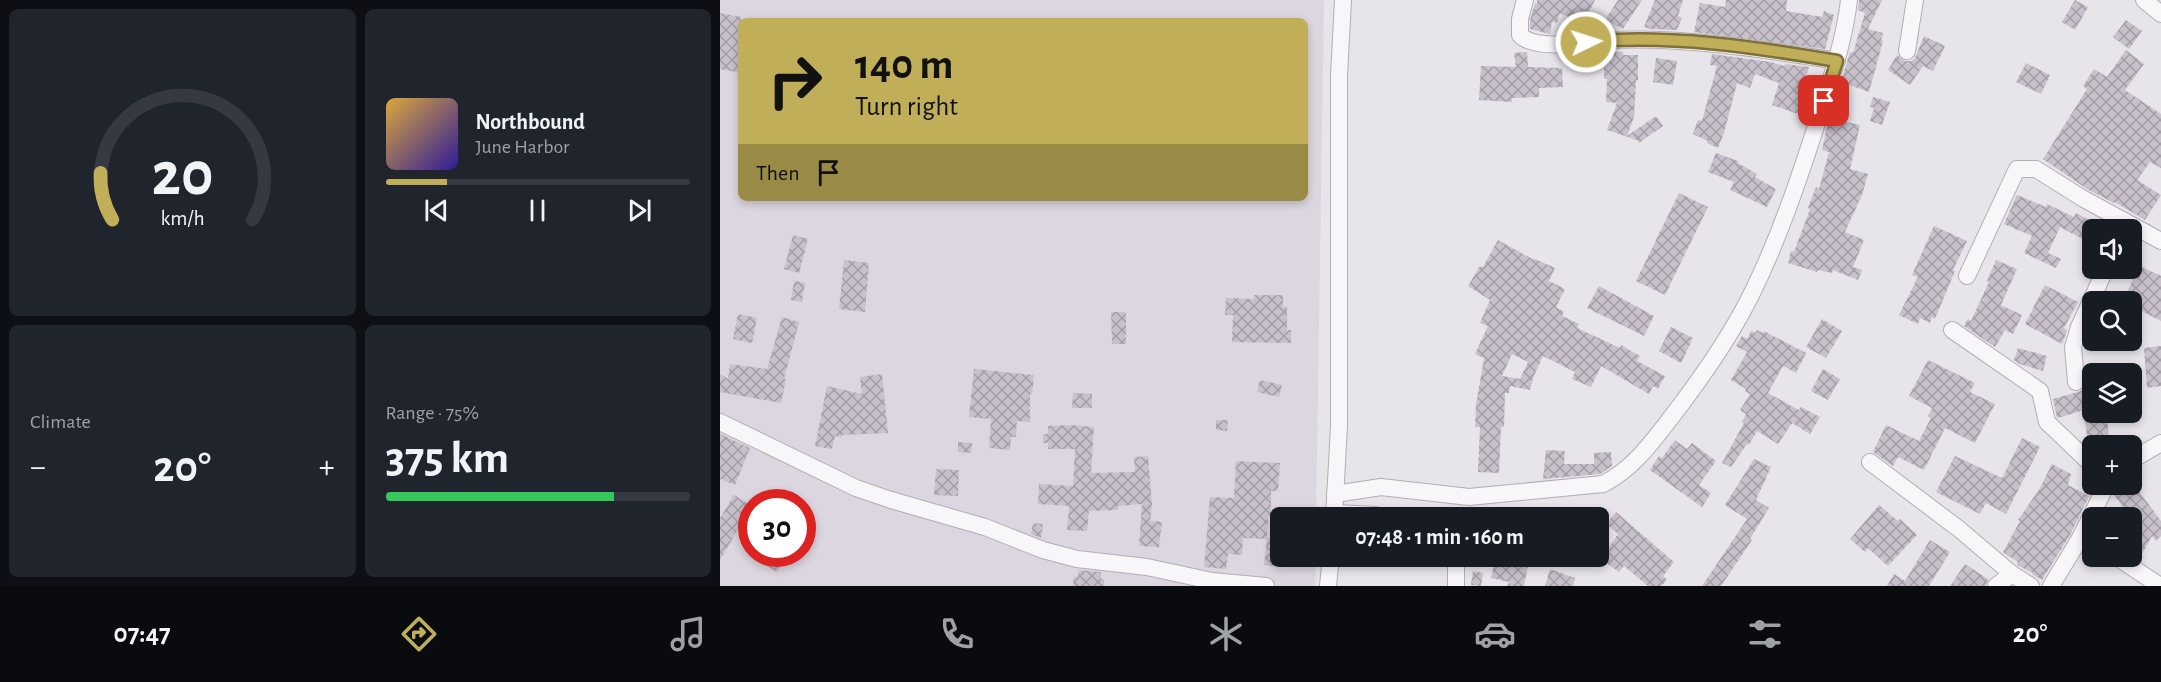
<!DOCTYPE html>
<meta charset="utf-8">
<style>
:root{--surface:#171b24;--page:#20242c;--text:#f1f3f6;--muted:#9ea1a6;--line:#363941;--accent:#c0ae58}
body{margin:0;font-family:"Alegreya Sans",sans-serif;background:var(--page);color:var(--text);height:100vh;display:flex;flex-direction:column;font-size:22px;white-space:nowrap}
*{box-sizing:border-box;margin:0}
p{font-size:20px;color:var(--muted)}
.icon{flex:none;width:33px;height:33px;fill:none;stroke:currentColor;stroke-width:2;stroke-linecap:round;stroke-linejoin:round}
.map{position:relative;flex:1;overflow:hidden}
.panel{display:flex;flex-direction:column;gap:9px;padding:9px;background:#0d0f14;width:720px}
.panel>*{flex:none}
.top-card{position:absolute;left:18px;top:18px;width:570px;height:183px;border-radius:9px;box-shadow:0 3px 9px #0003;background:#c0ae58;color:#111;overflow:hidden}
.fabs{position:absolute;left:1362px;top:219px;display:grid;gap:12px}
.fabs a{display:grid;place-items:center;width:60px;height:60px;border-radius:9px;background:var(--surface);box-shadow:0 3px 9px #0003;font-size:30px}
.speed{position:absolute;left:18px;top:489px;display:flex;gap:12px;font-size:30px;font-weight:700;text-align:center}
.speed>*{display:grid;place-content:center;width:78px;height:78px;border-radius:50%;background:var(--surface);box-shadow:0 3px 9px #0003;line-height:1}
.speed .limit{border:9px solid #d22;background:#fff;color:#111}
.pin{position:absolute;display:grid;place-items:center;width:51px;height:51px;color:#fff;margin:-26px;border-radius:12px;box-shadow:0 3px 9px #0006}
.me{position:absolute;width:66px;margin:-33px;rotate:86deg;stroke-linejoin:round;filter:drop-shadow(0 0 4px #0008)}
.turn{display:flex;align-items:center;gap:21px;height:126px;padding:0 18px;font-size:27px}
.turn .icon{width:78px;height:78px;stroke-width:2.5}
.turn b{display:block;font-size:42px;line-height:51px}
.then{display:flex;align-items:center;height:57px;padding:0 18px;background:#0003;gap:12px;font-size:22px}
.big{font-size:45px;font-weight:700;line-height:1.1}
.panel .card{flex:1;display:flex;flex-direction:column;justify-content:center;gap:9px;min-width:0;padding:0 21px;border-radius:9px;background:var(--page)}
.panel .dial{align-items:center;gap:0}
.dial svg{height:156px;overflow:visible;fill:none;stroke:var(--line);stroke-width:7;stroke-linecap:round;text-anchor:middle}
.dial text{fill:var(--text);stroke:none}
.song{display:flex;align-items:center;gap:18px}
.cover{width:72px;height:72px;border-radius:9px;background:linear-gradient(135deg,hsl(40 70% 55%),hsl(250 70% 35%))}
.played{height:6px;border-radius:3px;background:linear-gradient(90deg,var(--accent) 20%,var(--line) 20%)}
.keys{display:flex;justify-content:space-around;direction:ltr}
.heat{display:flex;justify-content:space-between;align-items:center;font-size:33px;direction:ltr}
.charge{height:9px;border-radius:4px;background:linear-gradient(90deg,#34c759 75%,var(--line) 0)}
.panel .tiles{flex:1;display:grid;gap:9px;grid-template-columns:repeat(2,1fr)}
.trip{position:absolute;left:550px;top:507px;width:339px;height:60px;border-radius:9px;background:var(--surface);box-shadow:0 3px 9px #0003;font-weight:700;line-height:60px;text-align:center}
.tabs{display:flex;height:96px;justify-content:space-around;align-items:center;background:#090b0e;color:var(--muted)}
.tabs .icon{width:42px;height:42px}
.tabs .selected{color:var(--accent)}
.tabs b{font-size:27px;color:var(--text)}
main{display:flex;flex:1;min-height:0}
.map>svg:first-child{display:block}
</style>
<main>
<section class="panel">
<div class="tiles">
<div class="card dial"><svg viewBox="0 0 100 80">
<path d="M14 69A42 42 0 1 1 86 69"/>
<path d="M14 69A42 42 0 0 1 8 45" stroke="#c0ae58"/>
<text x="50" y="56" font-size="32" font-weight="700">20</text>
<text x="50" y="72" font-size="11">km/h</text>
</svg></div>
<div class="card">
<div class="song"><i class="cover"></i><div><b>Northbound</b><p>June Harbor</p></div></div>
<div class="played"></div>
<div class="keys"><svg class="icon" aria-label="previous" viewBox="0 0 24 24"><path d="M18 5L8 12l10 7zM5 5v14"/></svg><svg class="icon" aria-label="pause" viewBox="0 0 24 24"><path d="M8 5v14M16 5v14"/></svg><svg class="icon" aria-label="next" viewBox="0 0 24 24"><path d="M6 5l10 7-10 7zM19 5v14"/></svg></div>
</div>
<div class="card"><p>Climate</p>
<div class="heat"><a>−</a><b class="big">20°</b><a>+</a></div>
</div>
<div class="card"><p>Range · 75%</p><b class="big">375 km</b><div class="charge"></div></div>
</div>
</section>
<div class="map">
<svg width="1441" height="586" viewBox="0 0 1441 586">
<defs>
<pattern id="building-cross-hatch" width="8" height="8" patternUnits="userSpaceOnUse" patternTransform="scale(1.5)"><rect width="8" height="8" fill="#c8c1cc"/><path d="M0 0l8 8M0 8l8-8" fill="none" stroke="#a39da7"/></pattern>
</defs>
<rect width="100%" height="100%" fill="#e7e4ea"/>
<!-- built -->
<path fill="#dbd6df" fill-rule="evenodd" d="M 0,0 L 604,0 L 596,517 L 561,518 L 561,556 L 596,557 L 595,586 L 0,586 ZM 21,21 L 585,21 L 585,198 L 21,198 ZM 32,502 L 82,502 L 82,554 L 32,554 Z"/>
<!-- building -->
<g fill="url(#building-cross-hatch)" fill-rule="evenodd">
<polygon points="817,0 875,0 863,24 840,13 837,23 832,22 830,34 810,29 810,20 815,3 817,4"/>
<polygon points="898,0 922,0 903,29 885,20"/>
<polygon points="935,0 963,0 958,16 962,18 957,30 931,29 924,27"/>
<polygon points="1006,0 1067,0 1066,11 1102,17 1104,11 1114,15 1105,49 974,32 980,3 1005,7"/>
<polygon points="1139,0 1162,0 1148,29 1163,33 1161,40 1163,41 1149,92 1121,82 1130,52 1133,53 1145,13 1138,10"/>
<polygon points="1355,0 1368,7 1355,30 1342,22"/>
<polygon points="0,13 21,17 21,73 0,69"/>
<polygon points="1406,20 1422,31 1409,49 1393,37"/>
<polygon points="1204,36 1225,46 1213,71 1203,66 1190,85 1168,70 1177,55 1185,61 1192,61 1195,58"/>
<polygon points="1406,50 1424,64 1405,90 1441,114 1441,168 1430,162 1417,180 1441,195 1425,220 1395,202 1394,203 1367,189 1323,159 1367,89 1363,86 1374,69 1387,77"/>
<polygon points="807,52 808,67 842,68 843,87 819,88 819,97 792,98 792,102 759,100 761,66 796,67 794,53"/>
<polygon points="884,52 903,52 903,55 918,55 918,80 916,80 914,117 907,136 936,116 943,126 919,143 917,140 887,130 897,103 886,102 887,79 884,79"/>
<polygon points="992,54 1051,62 1064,66 1065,64 1089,67 1082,92 1085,93 1078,114 1052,105 1059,83 1035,74 1030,88 1017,83 1004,133 998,148 987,143 988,141 973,134 978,120 982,121 997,66 990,65"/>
<polygon points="936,58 957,61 953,85 933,82"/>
<polygon points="1306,63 1330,75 1321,94 1296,82"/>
<polygon points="1153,97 1170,102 1162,125 1150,121 1154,108 1150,107"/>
<polygon points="1109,118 1140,125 1130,169 1148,174 1142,195 1125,232 1144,240 1133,267 1142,270 1138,280 1113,270 1112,273 1098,270 1097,272 1068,263 1071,251 1074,252 1090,209 1088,208 1096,187 1099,189 1109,152 1102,150"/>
<polygon points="996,153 1018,161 1018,163 1037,174 1035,177 1056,189 1047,207 1010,190 1014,182 988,172"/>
<polygon points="959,193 988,207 945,295 916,281"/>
<polygon points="1297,195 1326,207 1327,204 1354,217 1356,213 1388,230 1372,230 1372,244 1340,227 1328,253 1341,259 1336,268 1304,253 1312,236 1284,224"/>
<polygon points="1214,226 1247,241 1233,270 1235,271 1215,319 1212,317 1210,323 1200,318 1198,324 1179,315 1198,277 1192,275"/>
<polygon points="73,235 88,239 79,273 64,269"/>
<path d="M 778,240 L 814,260 L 815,259 L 835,268 L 829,281 L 845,289 L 836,307 L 844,312 L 842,316 L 859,324 L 857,328 L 900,348 L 901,345 L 920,356 L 917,361 L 945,376 L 938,389 L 933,386 L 929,394 L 881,366 L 871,387 L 852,379 L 855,372 L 823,356 L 813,378 L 810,390 L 790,386 L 789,393 L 785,393 L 784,427 L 781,427 L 779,473 L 758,472 L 760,427 L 755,427 L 756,405 L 764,358 L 755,354 L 768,326 L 760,323 L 770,300 L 748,286 L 760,266 L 763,267 ZM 792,354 L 808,362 L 800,379 L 782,376 Z"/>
<polygon points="124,260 149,263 145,312 119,309"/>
<polygon points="1276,260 1297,269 1281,305 1302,315 1293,334 1285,330 1275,347 1244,326 1248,319 1251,321 1269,282 1267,281"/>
<polygon points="1420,266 1441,276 1441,321 1412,306 1412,302 1402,302"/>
<polygon points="74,281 85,283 82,302 71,300"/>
<polygon points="1325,285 1358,302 1344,328 1347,330 1342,344 1305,324"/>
<polygon points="879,286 934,316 924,336 867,308"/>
<polygon points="534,295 563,295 563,307 567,307 567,330 571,330 571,343 512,342 513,315 505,315 506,298 534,299"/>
<polygon points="391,312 406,312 406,344 392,344"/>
<polygon points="18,314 37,318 32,343 13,339"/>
<polygon points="62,317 79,322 64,379 66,379 61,403 0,392 0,374 8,379 10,364 47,369"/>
<polygon points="1102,319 1122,331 1106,358 1086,347"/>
<polygon points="951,327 973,338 961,363 939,351"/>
<polygon points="1037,330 1043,333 1044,331 1086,353 1076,373 1063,366 1048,393 1079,410 1081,407 1100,417 1090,434 1072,423 1058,444 1037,431 1029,445 1027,444 1011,467 1002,463 1024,423 1022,422 1026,414 1020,410 1030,394 1025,391 1026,389 1011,380 1027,352 1016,346 1022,336 1027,339 1031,331 1035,333"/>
<polygon points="1441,346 1441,386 1427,388 1424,348"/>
<polygon points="1298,348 1327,356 1323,371 1300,364 1294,360"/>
<polygon points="1208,360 1255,383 1250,392 1275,404 1255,443 1225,428 1204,470 1178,457 1173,466 1153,452 1166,425 1199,441 1211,418 1208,416 1212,408 1189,396"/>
<polygon points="254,369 314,375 312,394 310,394 310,422 297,421 296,437 291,437 290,450 269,448 271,419 249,417"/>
<polygon points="1103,369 1120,379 1108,400 1091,391"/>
<polygon points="162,374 168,433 122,435 122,437 115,436 112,449 95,446 107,386 142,394 140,377"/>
<polygon points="1372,375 1372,421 1387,419 1390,446 1368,446 1364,410 1338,418 1337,417 1333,399 1361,391 1366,386 1366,376"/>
<polygon points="540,380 562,385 559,397 537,392"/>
<polygon points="353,393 372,394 372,408 352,408"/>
<polygon points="496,420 508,420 507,431 496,430"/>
<polygon points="349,425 374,427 371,473 415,472 414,457 428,456 432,504 430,521 442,522 439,547 419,546 422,504 398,506 398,510 369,511 367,531 347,530 349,506 318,504 319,484 353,486 355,449 328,449 328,443 323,443 323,434 328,434 328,426"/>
<polygon points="0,434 30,448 15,485 0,479"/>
<polygon points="1302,438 1320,447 1286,514 1266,503 1260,514 1216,492 1235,456 1282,478"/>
<polygon points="955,440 967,449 972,443 996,461 979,485 991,493 982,507 930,470 939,456 942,458"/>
<polygon points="238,442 252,443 251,453 238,452"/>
<polygon points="826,450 845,451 844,464 874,464 874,453 891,452 892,466 880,474 823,479"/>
<polygon points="1034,459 1051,467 1036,500 1049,508 1030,539 1032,540 1001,586 982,586 1027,519 1005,505"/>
<polygon points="516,461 560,463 558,491 551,491 551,516 548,516 547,538 561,539 561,556 567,556 565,567 544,565 547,539 523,538 522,555 508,554 506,569 484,567 490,497 514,498"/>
<polygon points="1332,464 1351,474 1348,485 1369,496 1350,535 1322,580 1312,574 1313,573 1297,565 1298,562 1283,552 1300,521 1298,520 1320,488"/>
<polygon points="216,469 239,470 238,496 214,495"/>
<polygon points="1412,482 1441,521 1441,536 1436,541 1432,536 1419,559 1412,554 1412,532 1416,524 1394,495 1408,484 1412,484"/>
<polygon points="14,495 32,506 0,560 0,518"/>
<polygon points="1159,505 1178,521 1180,519 1197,535 1168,566 1148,548 1145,552 1130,539"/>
<polygon points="896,512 954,562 943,576 947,580 941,586 928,586 904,566 899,572 881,559 898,534 886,524"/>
<polygon points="313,523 323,524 321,538 311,534"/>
<polygon points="1210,540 1230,552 1209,586 1167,586 1174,574 1185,581"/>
<polygon points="27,554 68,554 57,572"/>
<polygon points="776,556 810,556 804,586 787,586 789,582 771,578"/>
<polygon points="1245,564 1268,579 1266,586 1230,586"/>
<polygon points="830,569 855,578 853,586 825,586"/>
<polygon points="359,570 381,572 381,579 384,579 384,586 353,586 354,576 358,577"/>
<polygon points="753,571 763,573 761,586 751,585"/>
</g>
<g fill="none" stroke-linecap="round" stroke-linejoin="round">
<defs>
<g id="minor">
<path d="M 805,0 L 800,19 L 800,35 C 816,52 868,41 889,40 C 965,37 1042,49 1117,61"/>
<polyline points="1424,0 1441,14"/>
<polyline points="1187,51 1195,0"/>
<polyline points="1247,276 1297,169 1316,169 1362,198 1441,241"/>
<polyline points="1232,330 1320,391 1327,422 1372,465"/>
<polyline points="1356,382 1353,347 1359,327 1386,268"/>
<polyline points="0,422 136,488 171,500 265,527 323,550 357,559 427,567 492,581 546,586"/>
<polyline points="1412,460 1441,443"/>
<polyline points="1150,462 1239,529 1292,574 1311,586"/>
<path d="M 615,494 L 661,487 L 749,497 L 883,484 C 913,469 933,441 953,415 C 983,376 1013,333 1034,289 C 1060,235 1079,179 1097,123 C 1110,82 1124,43 1129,0"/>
<polyline points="615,513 656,515 659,518"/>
<polyline points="614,518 619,426 619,76 623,0"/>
<polyline points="1359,540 1372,548"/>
<polyline points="1395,556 1440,586"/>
<polyline points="608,586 611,556"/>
<polyline points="736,586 736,556"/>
<polyline points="1276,586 1292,574"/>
<polyline points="1331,586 1359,540 1387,484"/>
</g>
</defs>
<!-- minor casing -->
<use href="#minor" stroke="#b3adb7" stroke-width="18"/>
<!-- minor -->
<use href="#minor" stroke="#f8f6f9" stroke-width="16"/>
</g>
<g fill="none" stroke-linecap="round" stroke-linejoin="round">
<defs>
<path id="route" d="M 866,42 C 949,34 1035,47 1117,61 L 1104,101"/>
</defs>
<!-- route casing -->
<use href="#route" stroke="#7d7139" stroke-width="15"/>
<!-- route -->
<use href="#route" stroke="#c0ae58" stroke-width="10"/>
</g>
</svg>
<div class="fabs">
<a><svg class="icon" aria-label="sound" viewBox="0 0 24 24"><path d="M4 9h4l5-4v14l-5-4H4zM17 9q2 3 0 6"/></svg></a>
<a><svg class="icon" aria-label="search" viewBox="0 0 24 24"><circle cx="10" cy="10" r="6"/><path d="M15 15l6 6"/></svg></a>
<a><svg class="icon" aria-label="layers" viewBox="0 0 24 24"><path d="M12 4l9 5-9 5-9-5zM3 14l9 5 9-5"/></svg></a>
<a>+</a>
<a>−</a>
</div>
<div class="speed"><div class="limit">30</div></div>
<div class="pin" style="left:1104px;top:101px;background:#d93025"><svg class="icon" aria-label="arrive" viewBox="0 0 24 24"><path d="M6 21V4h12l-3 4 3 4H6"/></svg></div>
<svg class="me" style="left:866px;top:42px" viewBox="-20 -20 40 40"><circle r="17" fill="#c0ae58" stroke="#fff" stroke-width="3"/><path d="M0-11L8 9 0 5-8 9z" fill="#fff"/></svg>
<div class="trip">07:48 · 1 min · 160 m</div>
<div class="top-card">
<div class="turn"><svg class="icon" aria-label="right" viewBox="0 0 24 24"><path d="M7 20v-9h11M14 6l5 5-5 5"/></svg><div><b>140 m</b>Turn right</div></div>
<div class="then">Then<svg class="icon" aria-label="arrive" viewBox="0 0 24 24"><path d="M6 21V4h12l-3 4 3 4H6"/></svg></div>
</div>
</div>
</main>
<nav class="tabs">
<b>07:47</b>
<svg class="icon selected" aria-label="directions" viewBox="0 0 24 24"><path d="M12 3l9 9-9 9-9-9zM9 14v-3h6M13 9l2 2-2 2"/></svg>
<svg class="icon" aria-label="music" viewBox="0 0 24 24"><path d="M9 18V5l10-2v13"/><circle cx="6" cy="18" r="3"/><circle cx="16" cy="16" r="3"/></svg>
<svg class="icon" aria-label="phone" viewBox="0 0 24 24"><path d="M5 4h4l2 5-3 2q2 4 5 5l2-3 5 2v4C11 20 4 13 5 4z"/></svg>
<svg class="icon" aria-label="climate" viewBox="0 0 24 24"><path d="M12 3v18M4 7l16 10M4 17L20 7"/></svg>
<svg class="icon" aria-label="car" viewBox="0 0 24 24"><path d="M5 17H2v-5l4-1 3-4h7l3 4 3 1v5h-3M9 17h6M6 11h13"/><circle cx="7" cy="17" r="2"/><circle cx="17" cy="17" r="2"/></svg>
<svg class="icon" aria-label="filters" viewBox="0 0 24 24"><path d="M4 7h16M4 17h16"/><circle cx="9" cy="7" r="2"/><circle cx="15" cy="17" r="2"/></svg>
<b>20°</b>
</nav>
